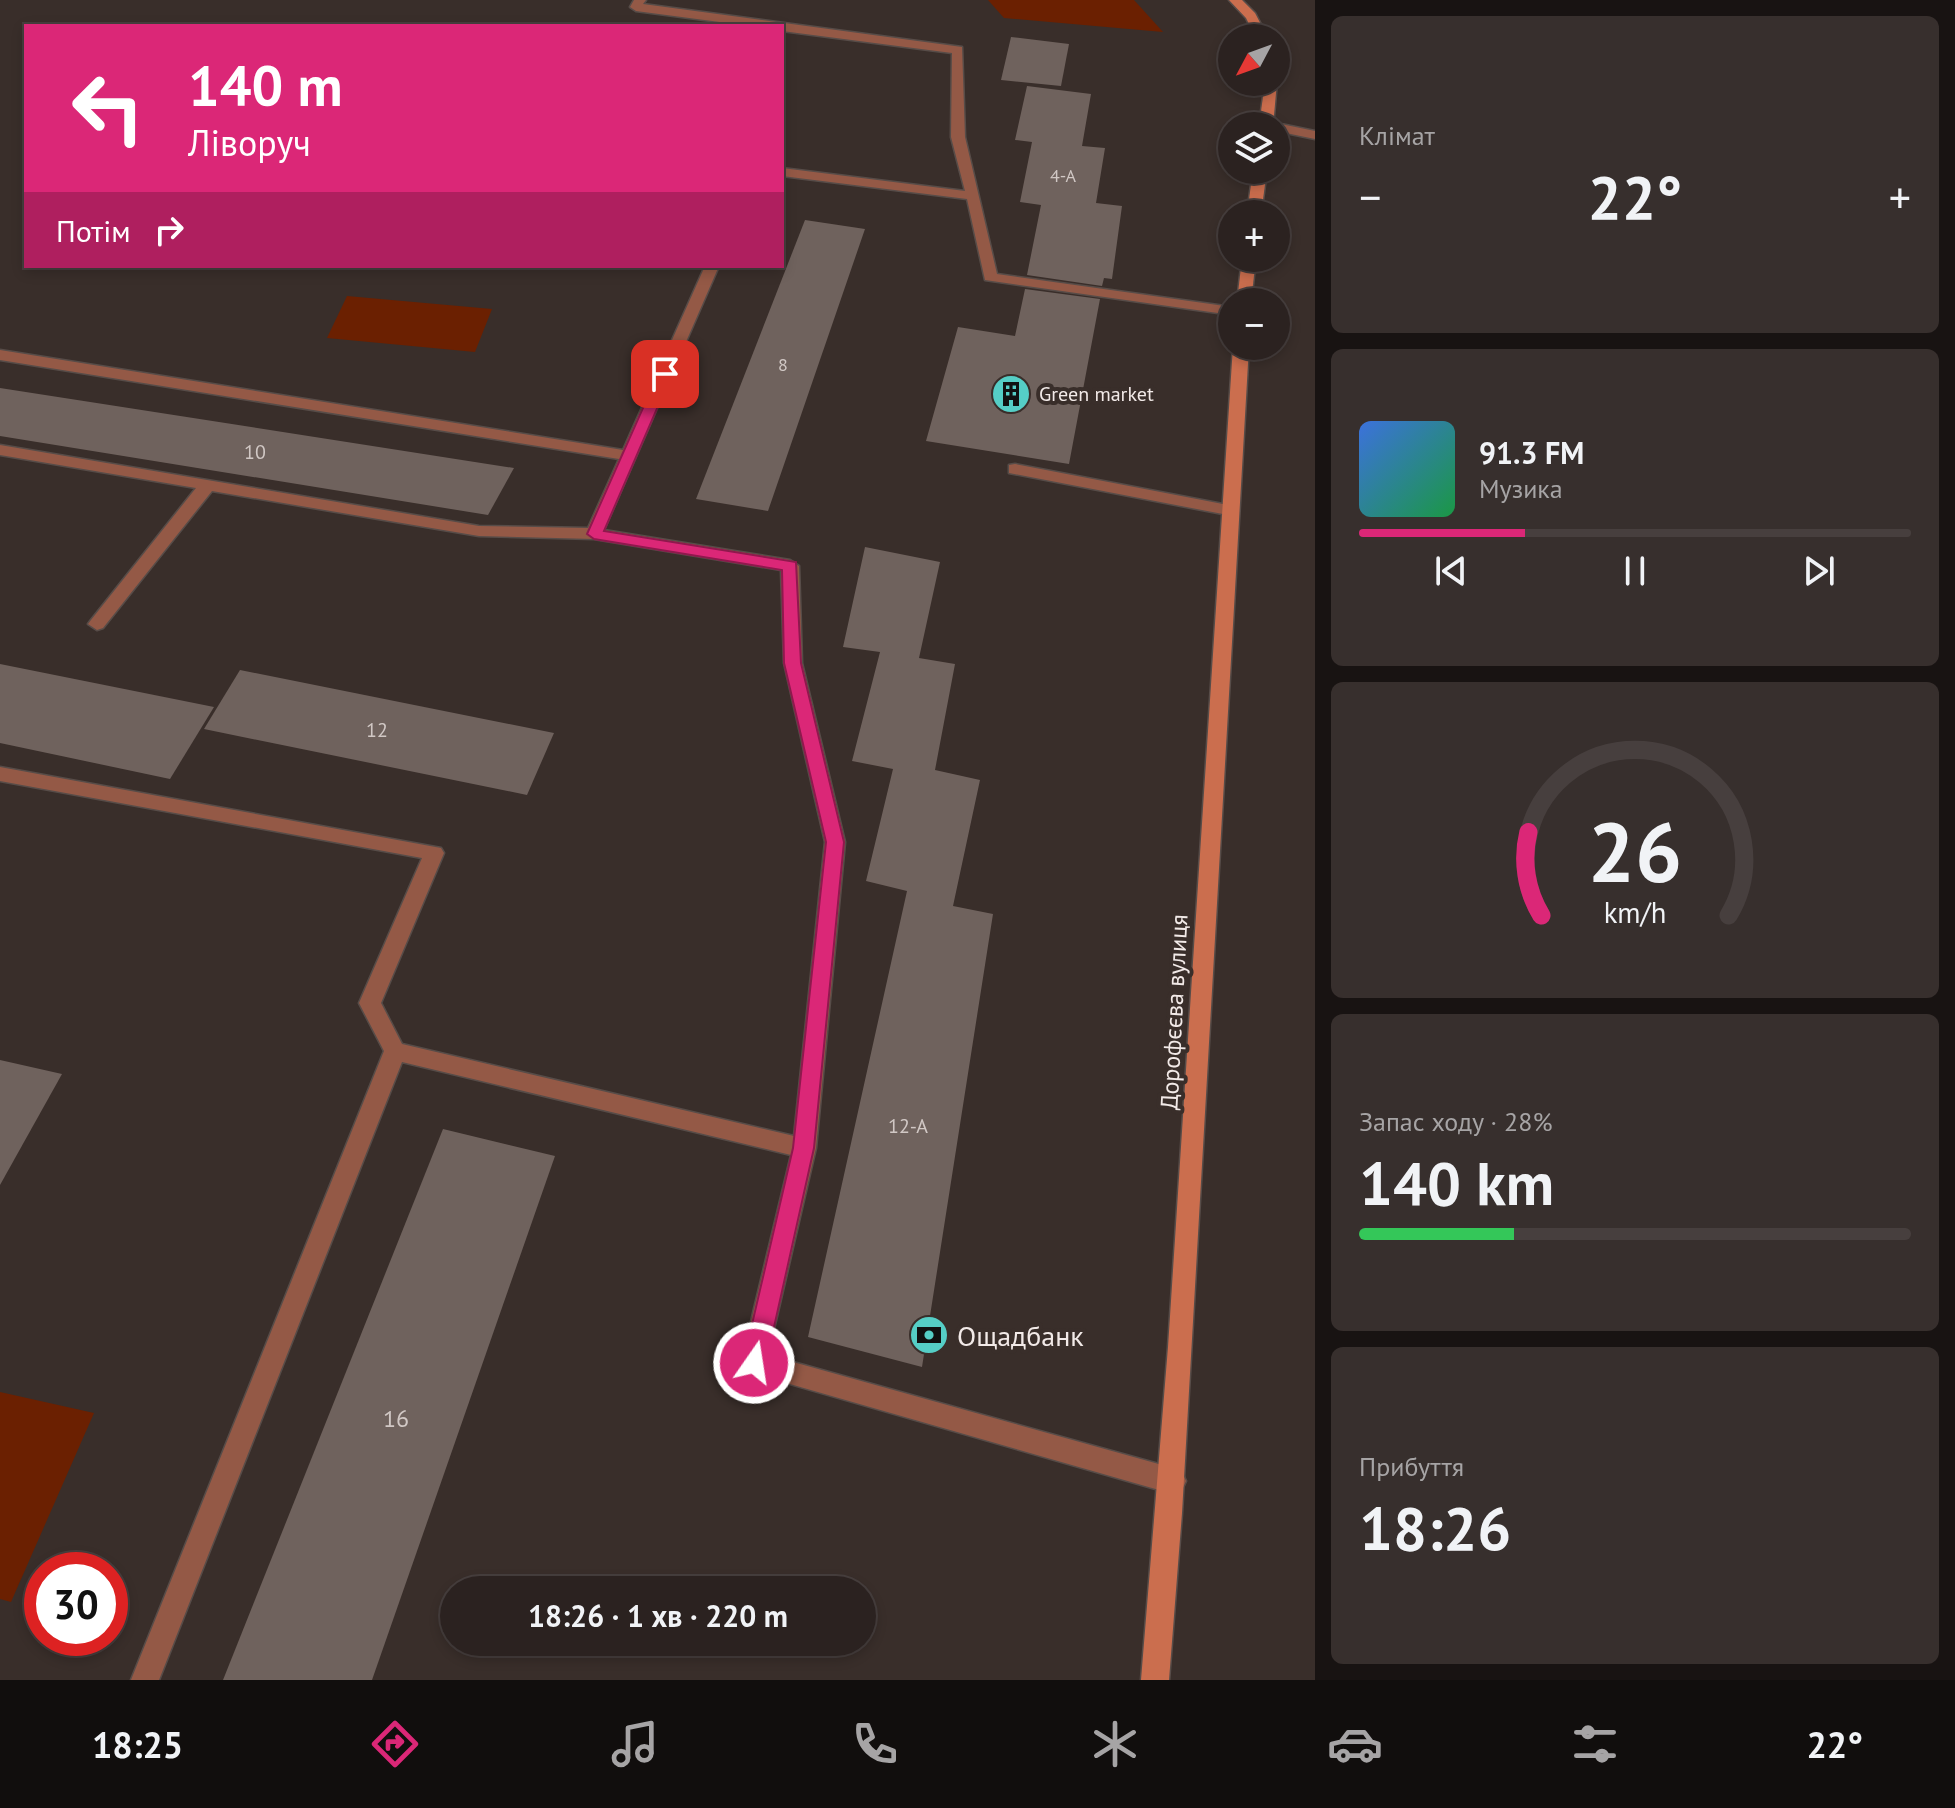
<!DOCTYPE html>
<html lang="uk">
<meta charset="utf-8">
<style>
:root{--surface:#2b2220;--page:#372f2d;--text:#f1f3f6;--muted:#a6a4a5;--line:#473f3e;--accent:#db2777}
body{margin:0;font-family:"PT Sans",sans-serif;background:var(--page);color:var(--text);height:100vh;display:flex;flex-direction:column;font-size:30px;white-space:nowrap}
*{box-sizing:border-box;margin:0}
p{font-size:26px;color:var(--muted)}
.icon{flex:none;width:44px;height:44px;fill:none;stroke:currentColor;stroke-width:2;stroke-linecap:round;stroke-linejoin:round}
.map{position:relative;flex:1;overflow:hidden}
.sheet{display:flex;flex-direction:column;gap:16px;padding:16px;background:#181312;width:640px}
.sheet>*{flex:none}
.banner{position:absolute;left:24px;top:24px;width:760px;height:244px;border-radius:0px;box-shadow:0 4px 12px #0003,0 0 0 2px var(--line);background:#db2777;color:#fff;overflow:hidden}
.needle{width:52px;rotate:229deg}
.buttons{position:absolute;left:1218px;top:24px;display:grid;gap:16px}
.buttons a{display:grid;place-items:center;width:72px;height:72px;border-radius:50%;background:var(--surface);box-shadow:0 4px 12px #0003,0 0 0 2px var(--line);font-size:40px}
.speed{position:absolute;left:24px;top:1552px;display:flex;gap:16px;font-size:40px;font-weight:700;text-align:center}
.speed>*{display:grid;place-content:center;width:104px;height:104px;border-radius:50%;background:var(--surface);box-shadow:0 4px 12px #0003,0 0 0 2px var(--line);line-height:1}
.speed .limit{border:12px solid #d22;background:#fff;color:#111}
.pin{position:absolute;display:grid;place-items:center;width:68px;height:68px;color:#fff;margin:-34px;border-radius:16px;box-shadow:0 4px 12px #0006}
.me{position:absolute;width:88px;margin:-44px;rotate:13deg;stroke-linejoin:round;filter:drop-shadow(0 0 6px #0008)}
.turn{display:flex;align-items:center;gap:28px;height:168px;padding:0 32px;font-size:36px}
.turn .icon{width:104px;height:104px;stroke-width:2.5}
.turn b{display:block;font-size:56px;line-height:68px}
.then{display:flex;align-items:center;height:76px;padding:0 32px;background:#0003;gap:16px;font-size:30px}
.big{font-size:60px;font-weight:800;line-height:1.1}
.sheet .tile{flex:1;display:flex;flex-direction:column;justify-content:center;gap:12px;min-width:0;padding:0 28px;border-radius:12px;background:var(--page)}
.sheet .dial{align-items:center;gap:0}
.dial svg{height:208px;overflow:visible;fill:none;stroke:var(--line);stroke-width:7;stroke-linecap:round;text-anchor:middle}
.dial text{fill:var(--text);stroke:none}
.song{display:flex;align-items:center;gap:24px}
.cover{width:96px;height:96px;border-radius:12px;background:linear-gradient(135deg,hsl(220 70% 55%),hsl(140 70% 35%))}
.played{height:8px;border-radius:4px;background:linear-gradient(90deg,var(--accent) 30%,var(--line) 30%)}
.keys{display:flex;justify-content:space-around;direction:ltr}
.heat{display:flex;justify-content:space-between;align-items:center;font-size:44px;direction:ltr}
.charge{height:12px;border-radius:6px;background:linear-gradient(90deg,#34c759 28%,var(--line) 0)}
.trip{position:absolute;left:440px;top:1576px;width:436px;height:80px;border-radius:40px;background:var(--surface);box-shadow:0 4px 12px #0003,0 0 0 2px var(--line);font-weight:800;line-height:80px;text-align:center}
.menu{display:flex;height:128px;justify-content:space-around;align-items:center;background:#110e0d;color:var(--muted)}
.menu .icon{width:56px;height:56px}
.menu .selected{color:var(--accent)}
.menu b{font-size:36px;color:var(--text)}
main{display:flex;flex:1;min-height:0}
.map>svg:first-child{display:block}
</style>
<main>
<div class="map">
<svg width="1315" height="1680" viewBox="0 0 1315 1680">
<rect width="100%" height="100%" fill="#392e2a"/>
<!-- green -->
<g fill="#6b2001">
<polygon points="988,0 1134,0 1163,32 1004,18"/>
<polygon points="347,296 492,309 475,352 327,338"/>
<polygon points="0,1392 94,1413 11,1602 0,1599"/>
</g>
<!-- building -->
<g fill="#6f625d">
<polygon points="1011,37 1069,44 1061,86 1001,80"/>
<polygon points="1027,86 1091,94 1082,146 1105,148 1096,203 1122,206 1112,279 1104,278 1102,286 1027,275 1041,205 1020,202 1032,142 1015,140"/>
<polygon points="805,220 865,229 768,511 696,499"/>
<polygon points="1025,289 1100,299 1069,464 926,441 958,327 1015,336"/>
<polygon points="0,388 514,468 488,515 0,436"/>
<polygon points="865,547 940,562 919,658 955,664 935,770 980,780 953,906 993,914 922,1367 808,1337 907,891 866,881 893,769 852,761 880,652 843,647"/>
<polygon points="0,664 214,707 170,779 0,743"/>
<polygon points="240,670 554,733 527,795 204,729"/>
<polygon points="0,1060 62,1074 0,1185"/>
<polygon points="443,1129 555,1156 372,1680 223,1680"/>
</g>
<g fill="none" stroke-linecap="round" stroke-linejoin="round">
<defs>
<polygon id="lane" points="1015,464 1228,505 1236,510 1228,515 1009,473 1009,465"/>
<g id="street">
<polygon points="634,0 646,0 643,4 962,47 965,137 997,274 1232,307 1232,315 985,280 967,199 782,176 782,168 965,191 951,137 952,53 782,31 782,26 750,26 636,11 630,7"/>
<polygon points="1276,123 1315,131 1315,139 1276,131 1276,126 1270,126"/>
<polygon points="705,266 719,266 604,530 790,560 799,566 802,663 845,842 816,1148 768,1355 1173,1468 1182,1472 1186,1481 1182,1490 1173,1494 745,1371 741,1363 791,1155 402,1062 159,1680 131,1680 384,1051 359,1003 422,858 0,781 0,767 441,848 444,853 381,1003 402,1044 794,1136 825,842 784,663 781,570 594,539 479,536 212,491 103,628 97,630 88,624 91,620 196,488 0,455 0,445 479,526 588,528 619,459 0,360 0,350 623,450"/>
</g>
<g id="secondary">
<polygon points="1229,0 1242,0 1255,13 1268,38 1256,38 1246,18"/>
<polygon points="1276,80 1277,82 1273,126 1259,126 1265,82"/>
<polygon points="1253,170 1267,170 1261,214 1247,214"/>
<polygon points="1242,258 1256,258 1251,302 1237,302"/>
<polygon points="1233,346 1249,346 1182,1513 1169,1680 1141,1680 1168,1347"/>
</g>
</defs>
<!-- lane casing -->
<use href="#lane" stroke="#574c48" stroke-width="3"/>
<!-- street casing -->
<use href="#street" stroke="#574c48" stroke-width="3"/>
<!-- secondary casing -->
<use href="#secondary" stroke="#574c48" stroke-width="3"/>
<!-- lane -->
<use href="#lane" fill="#945946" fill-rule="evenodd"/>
<!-- street -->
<use href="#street" fill="#945946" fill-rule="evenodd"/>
<!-- secondary -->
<use href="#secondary" fill="#cb6e4e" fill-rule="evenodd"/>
</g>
<!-- route -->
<polygon fill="#db2777" stroke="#8e194d" stroke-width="2" points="665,370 672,374 604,531 796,562 801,663 844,842 814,1148 766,1363 762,1370 754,1374 746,1370 743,1363 793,1148 826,842 784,663 782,570 594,539 587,534 658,374"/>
<!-- icons -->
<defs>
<symbol id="building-disc" viewBox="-11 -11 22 22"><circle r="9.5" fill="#55cec6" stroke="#392e2a"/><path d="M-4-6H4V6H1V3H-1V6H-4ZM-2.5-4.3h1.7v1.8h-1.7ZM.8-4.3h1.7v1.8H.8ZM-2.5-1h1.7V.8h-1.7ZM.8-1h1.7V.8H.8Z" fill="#111"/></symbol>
<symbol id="bank-disc" viewBox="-11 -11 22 22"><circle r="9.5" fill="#55cec6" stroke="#392e2a"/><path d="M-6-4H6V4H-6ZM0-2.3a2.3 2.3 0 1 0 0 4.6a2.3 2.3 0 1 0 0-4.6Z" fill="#111"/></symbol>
</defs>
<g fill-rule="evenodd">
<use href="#building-disc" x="989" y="372" width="44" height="44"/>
<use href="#bank-disc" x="907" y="1313" width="44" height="44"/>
</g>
<g text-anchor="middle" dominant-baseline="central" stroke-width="8" stroke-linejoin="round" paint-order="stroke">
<!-- far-number labels -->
<g font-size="18" fill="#d1c8c5">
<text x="1063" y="175">4-А</text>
<text x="783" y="364">8</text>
</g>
<!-- far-poi labels -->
<g font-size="20" fill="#f2eae8" stroke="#392e2a" text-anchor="start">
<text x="1039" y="394">Green market</text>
</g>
<!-- number labels -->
<g font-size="20" fill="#d1c8c5">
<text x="255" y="452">10</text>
<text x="377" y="730">12</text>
<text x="908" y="1126">12-А</text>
</g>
<!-- street labels -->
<g font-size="24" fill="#f2eae8" stroke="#392e2a">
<text transform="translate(1174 1012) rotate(-87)">Дорофєєва вулиця</text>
</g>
<!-- near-number labels -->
<g font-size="24" fill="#d1c8c5">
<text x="396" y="1418">16</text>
</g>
<!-- near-poi labels -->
<g font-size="28" fill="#f2eae8" stroke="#392e2a" text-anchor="start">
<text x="957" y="1335">Ощадбанк</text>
</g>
</g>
</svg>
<div class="buttons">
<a><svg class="needle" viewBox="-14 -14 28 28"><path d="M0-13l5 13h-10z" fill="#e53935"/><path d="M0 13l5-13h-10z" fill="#a6a4a5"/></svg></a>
<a><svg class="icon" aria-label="layers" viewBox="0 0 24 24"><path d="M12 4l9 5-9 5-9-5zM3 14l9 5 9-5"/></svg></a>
<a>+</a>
<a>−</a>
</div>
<div class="speed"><div class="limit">30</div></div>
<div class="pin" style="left:665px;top:374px;background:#d93025"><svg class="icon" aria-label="arrive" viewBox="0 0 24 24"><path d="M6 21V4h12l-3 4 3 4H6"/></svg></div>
<svg class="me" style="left:754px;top:1363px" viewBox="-20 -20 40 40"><circle r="17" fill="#db2777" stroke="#fff" stroke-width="3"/><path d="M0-11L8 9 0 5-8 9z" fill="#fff"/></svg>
<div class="trip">18:26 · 1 хв · 220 m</div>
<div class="banner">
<div class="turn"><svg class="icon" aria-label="left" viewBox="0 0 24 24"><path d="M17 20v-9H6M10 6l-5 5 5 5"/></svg><div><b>140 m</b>Ліворуч</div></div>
<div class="then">Потім<svg class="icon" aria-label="right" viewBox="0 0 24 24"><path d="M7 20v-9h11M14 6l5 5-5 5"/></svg></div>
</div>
</div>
<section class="sheet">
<div class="tile"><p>Клімат</p>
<div class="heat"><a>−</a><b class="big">22°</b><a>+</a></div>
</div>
<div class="tile">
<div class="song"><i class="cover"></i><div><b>91.3 FM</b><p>Музика</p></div></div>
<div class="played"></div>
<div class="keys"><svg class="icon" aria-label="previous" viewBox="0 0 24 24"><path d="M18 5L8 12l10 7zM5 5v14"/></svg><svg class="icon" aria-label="pause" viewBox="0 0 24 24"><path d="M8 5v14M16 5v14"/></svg><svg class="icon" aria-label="next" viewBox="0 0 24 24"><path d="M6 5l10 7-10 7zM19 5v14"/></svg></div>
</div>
<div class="tile dial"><svg viewBox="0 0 100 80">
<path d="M14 69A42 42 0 1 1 86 69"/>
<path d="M14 69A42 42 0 0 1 9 37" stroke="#db2777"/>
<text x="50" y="56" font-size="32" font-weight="700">26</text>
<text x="50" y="72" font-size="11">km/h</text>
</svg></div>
<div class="tile"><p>Запас ходу · 28%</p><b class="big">140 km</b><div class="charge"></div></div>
<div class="tile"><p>Прибуття</p><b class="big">18:26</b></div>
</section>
</main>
<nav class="menu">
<b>18:25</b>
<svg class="icon selected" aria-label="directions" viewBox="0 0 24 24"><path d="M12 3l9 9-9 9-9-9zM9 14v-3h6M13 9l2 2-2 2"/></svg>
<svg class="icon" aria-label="music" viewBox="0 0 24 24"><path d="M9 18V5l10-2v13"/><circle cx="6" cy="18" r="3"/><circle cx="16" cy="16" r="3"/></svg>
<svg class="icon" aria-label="phone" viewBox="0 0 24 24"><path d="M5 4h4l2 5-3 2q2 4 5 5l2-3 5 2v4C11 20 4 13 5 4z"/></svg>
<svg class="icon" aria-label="climate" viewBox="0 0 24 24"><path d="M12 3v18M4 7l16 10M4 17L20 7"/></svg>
<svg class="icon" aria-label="car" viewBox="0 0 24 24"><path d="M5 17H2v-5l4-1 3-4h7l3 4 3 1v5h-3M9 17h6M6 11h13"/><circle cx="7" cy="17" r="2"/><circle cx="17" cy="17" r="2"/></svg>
<svg class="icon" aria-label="filters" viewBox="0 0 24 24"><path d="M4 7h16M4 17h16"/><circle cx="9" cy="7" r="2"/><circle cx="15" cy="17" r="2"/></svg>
<b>22°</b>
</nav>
